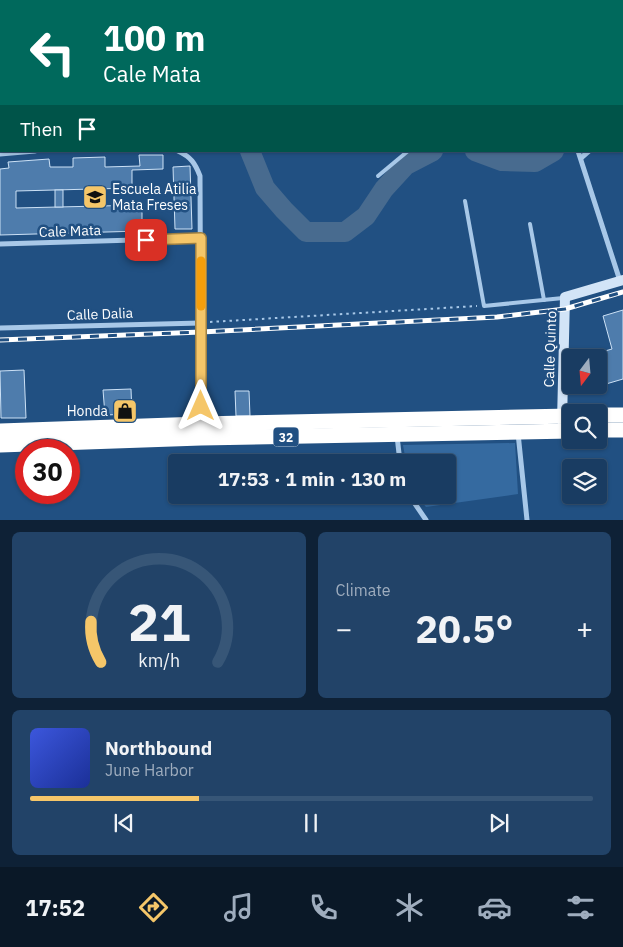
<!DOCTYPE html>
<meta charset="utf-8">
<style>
:root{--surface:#193c62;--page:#224368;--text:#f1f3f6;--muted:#9fadbe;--line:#375677;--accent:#f5c669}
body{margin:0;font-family:"IBM Plex Sans",sans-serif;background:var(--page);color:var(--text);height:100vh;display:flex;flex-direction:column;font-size:19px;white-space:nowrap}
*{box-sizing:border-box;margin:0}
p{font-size:16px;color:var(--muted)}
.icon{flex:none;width:28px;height:28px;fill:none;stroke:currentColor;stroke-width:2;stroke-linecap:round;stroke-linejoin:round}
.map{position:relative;height:520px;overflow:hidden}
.details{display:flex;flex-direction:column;gap:12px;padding:12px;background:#0e2136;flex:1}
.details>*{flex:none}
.top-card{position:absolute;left:0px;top:0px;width:624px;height:152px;box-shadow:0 1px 4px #0004,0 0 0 1px var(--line);background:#00695c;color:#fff;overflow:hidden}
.needle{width:32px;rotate:196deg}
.tools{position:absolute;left:562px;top:349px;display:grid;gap:10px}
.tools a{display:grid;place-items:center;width:45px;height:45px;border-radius:5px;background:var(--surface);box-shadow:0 1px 4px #0004,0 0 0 1px var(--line);font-size:25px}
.speed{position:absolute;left:15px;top:439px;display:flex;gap:10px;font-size:25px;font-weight:700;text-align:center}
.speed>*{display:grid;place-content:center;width:65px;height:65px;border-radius:50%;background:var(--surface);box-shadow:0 1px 4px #0004,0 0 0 1px var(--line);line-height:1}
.speed .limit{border:8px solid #d22;background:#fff;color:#111}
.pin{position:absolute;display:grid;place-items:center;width:42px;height:42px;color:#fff;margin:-21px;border-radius:10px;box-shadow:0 2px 8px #0006}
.me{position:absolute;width:55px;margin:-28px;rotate:0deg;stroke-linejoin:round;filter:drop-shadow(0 0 4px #0008)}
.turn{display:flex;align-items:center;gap:18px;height:105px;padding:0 20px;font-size:22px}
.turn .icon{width:65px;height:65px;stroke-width:2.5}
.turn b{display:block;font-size:35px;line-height:42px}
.then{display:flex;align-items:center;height:48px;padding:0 20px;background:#0003;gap:10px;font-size:19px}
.big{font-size:38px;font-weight:700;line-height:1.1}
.details .card{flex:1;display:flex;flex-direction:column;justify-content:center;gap:8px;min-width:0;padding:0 18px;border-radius:8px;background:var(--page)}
.details .dial{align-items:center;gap:0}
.dial svg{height:130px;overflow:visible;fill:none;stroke:var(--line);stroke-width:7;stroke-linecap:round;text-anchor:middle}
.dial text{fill:var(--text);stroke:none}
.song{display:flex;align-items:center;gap:15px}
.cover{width:60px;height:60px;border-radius:8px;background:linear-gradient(135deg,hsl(230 70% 55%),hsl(230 70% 35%))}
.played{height:5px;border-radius:2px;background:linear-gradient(90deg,var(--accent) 30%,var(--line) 30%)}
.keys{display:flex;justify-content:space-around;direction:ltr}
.heat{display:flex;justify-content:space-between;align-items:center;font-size:28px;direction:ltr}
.details .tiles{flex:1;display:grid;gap:12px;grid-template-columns:1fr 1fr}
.card:last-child{grid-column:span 2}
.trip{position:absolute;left:168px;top:454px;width:288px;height:50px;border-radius:5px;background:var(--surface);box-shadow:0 1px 4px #0004,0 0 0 1px var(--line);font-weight:700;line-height:50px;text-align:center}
.menu{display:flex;height:80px;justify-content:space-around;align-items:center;background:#0a1827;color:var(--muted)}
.menu .icon{width:35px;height:35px}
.menu .on{color:var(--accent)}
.menu b{font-size:22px;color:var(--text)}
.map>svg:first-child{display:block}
</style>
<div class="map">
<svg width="623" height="520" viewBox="0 0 623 520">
<rect width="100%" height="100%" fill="#215082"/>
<!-- green -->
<polygon fill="#356aa0" points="515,443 518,494 426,507 416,495 446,495 446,462 406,462 403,445"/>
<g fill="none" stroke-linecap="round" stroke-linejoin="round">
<!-- stream -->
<polyline stroke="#9bc3e9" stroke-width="3" points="156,1 158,0"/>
<!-- canal -->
<polyline stroke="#486b8f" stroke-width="11" points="284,1 285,0"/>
<!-- river -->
<g stroke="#486b8f" stroke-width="20">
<polyline points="619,0 619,1"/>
<polyline points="0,27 1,27"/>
<polyline points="250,151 265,188 284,210 306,232 345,232 366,216 384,189 406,165 433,151"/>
<polyline points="475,151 502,161 535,162 554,151"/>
</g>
</g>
<!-- building -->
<g fill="#4e7cac" stroke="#cce1f6">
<polygon points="139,155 163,155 163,169 132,170 132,188 16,191 16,208 142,205 142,231 0,235 0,169 9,168 8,162 49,159 50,167 73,167 73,158 105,157 105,167 140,166"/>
<polygon points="190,166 192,229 175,229 173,167"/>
<rect x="55" y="190" width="8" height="17"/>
<polygon points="623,310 623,379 606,384 598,353 612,349 603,316"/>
<polygon points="24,370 26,418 1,418 0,371"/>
<polygon points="131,389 132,414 105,415 103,390"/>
<polygon points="235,391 249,391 250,416 236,416"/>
<polygon points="179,495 254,495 254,501 179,504"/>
</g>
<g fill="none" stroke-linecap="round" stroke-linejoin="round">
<!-- path -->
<polyline stroke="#a8c8e8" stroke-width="2" stroke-dasharray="2.5 4" stroke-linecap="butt" points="210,322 477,306"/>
<!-- lane -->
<g stroke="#a8c8e8" stroke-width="4">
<polyline points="416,0 416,1"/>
<polyline points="378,176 408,151"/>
<polyline points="465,201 484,306 563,298"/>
<polyline points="530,224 544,300"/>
</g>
<!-- street -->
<g stroke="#a8c8e8" stroke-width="5">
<polyline points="65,0 66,1"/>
<polyline points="86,0 98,1"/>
<polyline points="177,1 178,0"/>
<polyline points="598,1 598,0"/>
<polyline points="622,99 623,97"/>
<path d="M 178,151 C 191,157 195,163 200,176 L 201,423"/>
<polyline points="578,151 620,281"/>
<polyline points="0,154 35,151"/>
<polyline points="581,158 589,151"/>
<polyline points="0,244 201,238"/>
<polyline points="0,328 201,323"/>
<polyline points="518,433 527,520"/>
<polyline points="397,436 400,462"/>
<polyline points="409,495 426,520"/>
</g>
<!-- secondary -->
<polyline stroke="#d2e4f7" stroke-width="10" points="562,421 565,297 623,280"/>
<!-- highway -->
<g stroke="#fff" stroke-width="15">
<polyline points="599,415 623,415"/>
<polyline points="599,430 623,430"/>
<polyline points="0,431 201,424 571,416"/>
<polyline points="0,445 201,438 571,431"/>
</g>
<defs>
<polyline id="rail" points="0,340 201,332 497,317 565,309 623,292"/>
</defs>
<!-- rail casing -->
<use href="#rail" stroke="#fff" stroke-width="5"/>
<!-- rail -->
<use href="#rail" stroke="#215082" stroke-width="3" stroke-dasharray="9" stroke-linecap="butt"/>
</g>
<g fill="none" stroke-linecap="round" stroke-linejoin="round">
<defs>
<polyline id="route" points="146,240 201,238 201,406"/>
</defs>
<!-- route casing -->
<use href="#route" stroke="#9f8144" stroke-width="12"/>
<!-- route -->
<use href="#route" stroke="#f5c669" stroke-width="9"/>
<!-- slow -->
<polyline stroke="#f59e0b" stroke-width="9" points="201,261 201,306"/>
</g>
<!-- icons -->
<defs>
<symbol id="school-square" viewBox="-11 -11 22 22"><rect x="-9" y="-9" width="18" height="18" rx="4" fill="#f5c669" stroke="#215082"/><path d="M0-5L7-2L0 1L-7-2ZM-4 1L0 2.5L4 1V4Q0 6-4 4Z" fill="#111"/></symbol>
<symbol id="shop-square" viewBox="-11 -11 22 22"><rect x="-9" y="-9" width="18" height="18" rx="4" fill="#f5c669" stroke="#215082"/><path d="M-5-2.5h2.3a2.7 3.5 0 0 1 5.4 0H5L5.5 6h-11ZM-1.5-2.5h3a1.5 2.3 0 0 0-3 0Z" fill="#111"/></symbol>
</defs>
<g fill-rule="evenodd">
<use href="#school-square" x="81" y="183" width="28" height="28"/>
<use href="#shop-square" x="111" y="397" width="28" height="28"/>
</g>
<g text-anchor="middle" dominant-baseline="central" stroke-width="5" stroke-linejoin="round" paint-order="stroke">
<!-- shield labels -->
<rect fill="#215082" stroke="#bccada" stroke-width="1" x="273.5" y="427.5" width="25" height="19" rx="4"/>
<g font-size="12" font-weight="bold" fill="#fff">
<text x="286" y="437">32</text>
</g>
<!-- poi labels -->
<g font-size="14" fill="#fff" stroke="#215082" text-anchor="start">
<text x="112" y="189">Escuela Atilia<tspan x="112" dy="16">Mata Freses</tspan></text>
<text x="108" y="411" text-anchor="end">Honda</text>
</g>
<!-- street labels -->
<g font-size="14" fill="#fff" stroke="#215082">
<text transform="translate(70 231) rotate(-2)">Cale Mata</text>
<text transform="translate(100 314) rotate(-2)">Calle Dalia</text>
<text transform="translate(550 349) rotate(-88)">Calle Quinto</text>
</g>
</g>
</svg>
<div class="tools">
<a><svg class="needle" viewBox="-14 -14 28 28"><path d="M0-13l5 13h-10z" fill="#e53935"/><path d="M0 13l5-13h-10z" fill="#9fadbe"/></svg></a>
<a><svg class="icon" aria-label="search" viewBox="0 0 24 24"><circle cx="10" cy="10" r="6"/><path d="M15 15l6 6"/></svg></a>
<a><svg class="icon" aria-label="layers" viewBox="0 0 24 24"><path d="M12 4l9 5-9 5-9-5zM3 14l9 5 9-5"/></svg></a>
</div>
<div class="speed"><div class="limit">30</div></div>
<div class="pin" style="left:146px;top:240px;background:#d93025"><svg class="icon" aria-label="arrive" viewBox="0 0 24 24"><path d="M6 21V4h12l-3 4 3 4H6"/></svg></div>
<svg class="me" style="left:201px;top:406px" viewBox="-20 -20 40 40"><path d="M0-17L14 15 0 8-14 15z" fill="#f5c669" stroke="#fff" stroke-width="4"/></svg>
<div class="trip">17:53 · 1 min · 130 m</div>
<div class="top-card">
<div class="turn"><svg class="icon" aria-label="left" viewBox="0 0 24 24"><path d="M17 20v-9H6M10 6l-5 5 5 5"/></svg><div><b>100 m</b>Cale Mata</div></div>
<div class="then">Then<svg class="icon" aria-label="arrive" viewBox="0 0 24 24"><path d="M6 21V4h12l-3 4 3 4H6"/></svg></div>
</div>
</div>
<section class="details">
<div class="tiles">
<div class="card dial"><svg viewBox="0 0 100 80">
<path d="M14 69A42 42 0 1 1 86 69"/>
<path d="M14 69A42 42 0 0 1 8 44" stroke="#f5c669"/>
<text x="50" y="56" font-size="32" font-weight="700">21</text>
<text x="50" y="72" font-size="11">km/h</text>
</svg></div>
<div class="card"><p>Climate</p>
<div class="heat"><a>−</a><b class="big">20.5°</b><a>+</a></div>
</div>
<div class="card">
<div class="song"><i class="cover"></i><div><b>Northbound</b><p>June Harbor</p></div></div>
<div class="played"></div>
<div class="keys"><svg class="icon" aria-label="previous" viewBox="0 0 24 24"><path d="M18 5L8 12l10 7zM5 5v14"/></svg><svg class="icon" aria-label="pause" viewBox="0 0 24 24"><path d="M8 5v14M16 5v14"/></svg><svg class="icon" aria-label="next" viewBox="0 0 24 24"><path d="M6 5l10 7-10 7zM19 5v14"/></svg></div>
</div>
</div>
</section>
<nav class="menu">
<b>17:52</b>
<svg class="icon on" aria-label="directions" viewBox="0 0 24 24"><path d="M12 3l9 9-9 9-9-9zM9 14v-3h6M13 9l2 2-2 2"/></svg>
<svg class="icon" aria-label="music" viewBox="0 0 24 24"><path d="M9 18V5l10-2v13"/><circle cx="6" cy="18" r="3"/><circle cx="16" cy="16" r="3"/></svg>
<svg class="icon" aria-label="phone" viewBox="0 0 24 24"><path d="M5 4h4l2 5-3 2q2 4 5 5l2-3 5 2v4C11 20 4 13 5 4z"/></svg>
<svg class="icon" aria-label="climate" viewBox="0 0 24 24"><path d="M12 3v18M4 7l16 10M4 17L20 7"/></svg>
<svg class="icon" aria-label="car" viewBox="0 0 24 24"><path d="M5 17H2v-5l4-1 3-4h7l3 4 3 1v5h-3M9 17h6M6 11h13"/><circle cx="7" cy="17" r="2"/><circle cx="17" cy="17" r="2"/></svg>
<svg class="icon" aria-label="filters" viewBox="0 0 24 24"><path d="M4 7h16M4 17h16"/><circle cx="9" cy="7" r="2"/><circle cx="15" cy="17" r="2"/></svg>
</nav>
